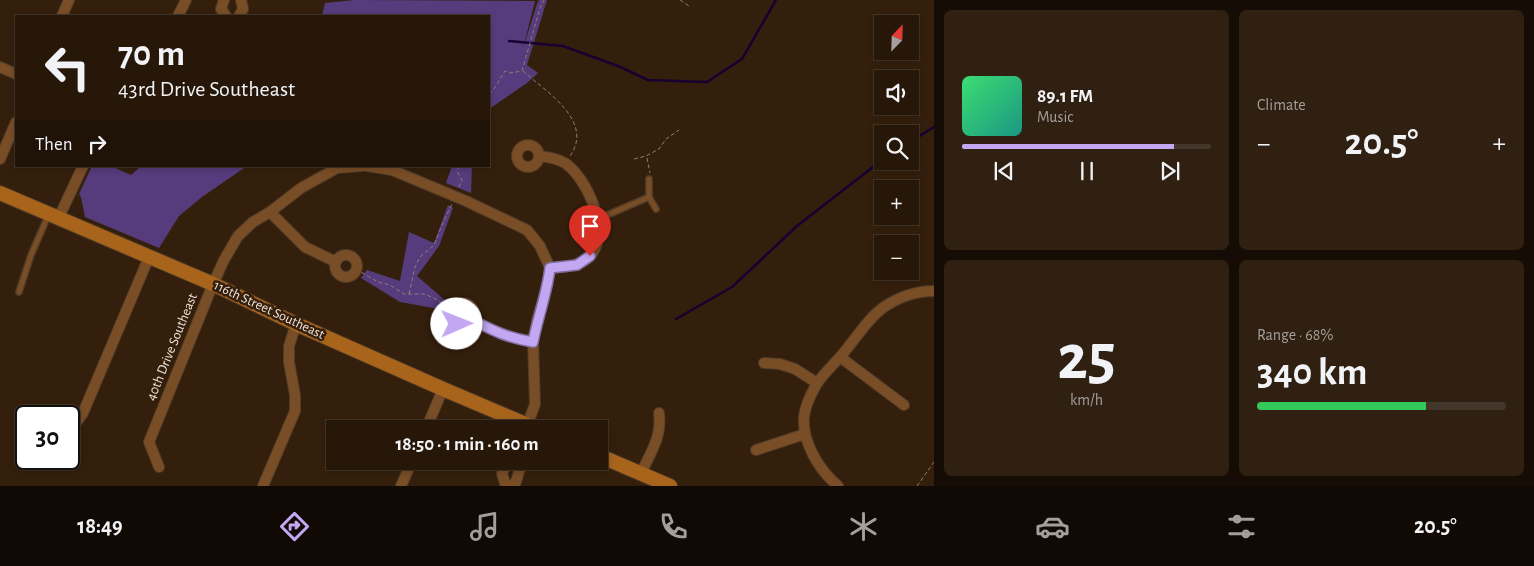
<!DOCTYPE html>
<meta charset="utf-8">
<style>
:root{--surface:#271709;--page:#2f2012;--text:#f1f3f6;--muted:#a49f9c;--line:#43362a;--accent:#c3a7f2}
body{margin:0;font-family:"Alegreya Sans",sans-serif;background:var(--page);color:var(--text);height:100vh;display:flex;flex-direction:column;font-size:19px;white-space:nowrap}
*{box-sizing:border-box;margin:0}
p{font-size:16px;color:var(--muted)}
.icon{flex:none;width:28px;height:28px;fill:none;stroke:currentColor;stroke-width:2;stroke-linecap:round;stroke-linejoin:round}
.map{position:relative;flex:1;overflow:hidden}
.side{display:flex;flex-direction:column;gap:10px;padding:10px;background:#150d05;width:600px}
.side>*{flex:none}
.hud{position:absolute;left:15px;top:15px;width:475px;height:152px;border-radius:0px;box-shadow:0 2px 8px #0003,0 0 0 1px var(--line);background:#271709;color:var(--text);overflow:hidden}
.needle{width:32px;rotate:23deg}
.tools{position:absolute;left:874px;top:15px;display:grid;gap:10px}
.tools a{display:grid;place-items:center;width:45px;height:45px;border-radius:0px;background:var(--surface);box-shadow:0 2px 8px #0003,0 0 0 1px var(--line);font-size:25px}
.speed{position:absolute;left:15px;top:405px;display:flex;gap:10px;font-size:25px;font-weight:700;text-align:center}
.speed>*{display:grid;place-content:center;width:65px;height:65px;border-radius:50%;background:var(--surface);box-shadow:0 2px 8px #0003,0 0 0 1px var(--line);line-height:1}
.speed .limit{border:2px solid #111;border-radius:8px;background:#fff;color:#111}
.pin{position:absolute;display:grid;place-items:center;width:42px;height:42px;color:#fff;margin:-51px -21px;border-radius:50% 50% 50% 0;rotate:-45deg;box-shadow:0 0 5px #0007}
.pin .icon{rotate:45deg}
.me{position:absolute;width:55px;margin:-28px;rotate:89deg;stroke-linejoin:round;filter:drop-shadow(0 0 4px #0008)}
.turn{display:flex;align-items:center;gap:18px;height:105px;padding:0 20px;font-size:22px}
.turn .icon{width:65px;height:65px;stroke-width:2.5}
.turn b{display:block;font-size:35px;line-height:42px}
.then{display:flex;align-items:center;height:48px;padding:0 20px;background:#0003;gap:10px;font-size:19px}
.big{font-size:38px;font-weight:700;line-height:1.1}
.side .widget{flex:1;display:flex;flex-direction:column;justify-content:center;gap:8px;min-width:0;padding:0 18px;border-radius:8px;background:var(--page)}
.side .dial{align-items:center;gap:0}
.dial b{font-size:65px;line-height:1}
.song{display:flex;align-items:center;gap:15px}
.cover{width:60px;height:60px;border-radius:8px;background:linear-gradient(135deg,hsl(140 70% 55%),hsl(170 70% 35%))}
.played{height:5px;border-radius:2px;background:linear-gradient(90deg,var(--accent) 85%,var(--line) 85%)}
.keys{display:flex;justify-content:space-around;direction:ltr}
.heat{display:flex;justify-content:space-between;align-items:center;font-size:28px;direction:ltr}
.charge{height:8px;border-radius:4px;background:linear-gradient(90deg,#34c759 68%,var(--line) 0)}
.side .tiles{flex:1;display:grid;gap:10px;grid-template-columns:repeat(2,1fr)}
.trip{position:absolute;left:326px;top:420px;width:282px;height:50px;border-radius:0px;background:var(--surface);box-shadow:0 2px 8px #0003,0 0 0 1px var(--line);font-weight:700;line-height:50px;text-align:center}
.menu{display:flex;height:80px;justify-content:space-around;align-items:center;background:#100904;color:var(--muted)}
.menu .icon{width:35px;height:35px}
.menu .selected{color:var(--accent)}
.menu b{font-size:22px;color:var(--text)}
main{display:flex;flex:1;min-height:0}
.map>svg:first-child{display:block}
</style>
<main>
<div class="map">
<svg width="934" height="486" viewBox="0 0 934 486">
<rect width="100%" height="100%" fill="#341f0c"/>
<!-- green -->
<g fill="#573c7d">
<polygon points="355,0 535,1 523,48 537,4 539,0 547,0 527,65 538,73 527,83 489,109 489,16 322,16 325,3"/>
<polygon points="92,166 111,166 131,175 141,166 247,166 202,197 179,216 159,248 85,217 81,197 79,194"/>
<polygon points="452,166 472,166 471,193 446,183"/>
<polygon points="448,205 453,208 439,246 417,276 447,302 444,310 400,302 361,278 367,270 400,281 409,232 434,243"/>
</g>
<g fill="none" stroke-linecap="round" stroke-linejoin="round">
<!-- stream -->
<g stroke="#180031" stroke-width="2.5">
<polyline points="509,41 563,46 618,66 648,80 707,82 742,59 776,0"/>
<polyline points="910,142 934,127"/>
<polyline points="676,319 732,287 797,226 882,160"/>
</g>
<defs>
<g id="lane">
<polyline points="649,179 649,197 656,209"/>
<polyline points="598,219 649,197"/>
<polyline points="19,292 31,255 48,216"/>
</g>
<g id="street">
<polyline points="224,0 221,9 226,16"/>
<polyline points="62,16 69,0"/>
<polyline points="178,16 186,0"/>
<polyline points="239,16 243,9 241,0"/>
<polyline points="0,67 16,74"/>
<circle cx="528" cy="156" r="11"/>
<path d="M 539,156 C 547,157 557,158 565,163 C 587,178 612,233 590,256 C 580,267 564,267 550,268"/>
<polyline points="0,159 16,122"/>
<polyline points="367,166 392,170 466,201 527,230 540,246 550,268"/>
<polyline points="270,212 305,247 336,262"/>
<polyline points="59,217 83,166"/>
<circle cx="346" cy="266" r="11"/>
<circle cx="463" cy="314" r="11"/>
<path d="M 472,320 C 494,331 508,338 533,342"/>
<polyline points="840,357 904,405"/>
<polyline points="764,363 780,364 795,369 817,383"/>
<polyline points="426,429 443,389"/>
<polyline points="526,429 535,404 533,342 537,321 548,282 550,268"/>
<polyline points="69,433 83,413 149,257"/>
<polyline points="756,450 805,434"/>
<polyline points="159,467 149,442 213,284 224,260 238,236 253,222 270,212 301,188 337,168 362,166"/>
<path d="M 641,473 C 651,452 662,437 659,413"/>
<polyline points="263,486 295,411 295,395 289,362 289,346 296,324"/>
<polyline points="401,486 412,461"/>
<polyline points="506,486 502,474 507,461"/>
<polyline points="511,486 516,482 522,461"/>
<path d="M 838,486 C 819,470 802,442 804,417 C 805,405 811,394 816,385 C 823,374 833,365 841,356 C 855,340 867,319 884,307 C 899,297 916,291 934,291"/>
</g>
<g id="secondary">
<polyline points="0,193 213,284 296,324 443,389 537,429"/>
<polyline points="600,456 670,486"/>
</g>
</defs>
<!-- lane casing -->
<use href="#lane" stroke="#4f3b29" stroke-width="8"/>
<!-- street casing -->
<use href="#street" stroke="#4f3b29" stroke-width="12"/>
<!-- secondary casing -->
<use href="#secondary" stroke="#4f3b29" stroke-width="16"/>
<!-- path -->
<g stroke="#8f7d6e" stroke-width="1" stroke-dasharray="4 2.5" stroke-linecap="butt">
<polyline points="680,0 689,6"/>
<path d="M 523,71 C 545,91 595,121 570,156"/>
<polyline points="489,94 494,89 505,71 510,73 522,71 540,8 544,0"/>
<polyline points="647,158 650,173"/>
<polyline points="634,159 646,156 659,149 666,139 679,130"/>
<polyline points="459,166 457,171 462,180 459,187"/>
<polyline points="356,269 378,282 390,285 404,294 423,294 432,297 452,309"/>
<polyline points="409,294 415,267 420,257 434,245 442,225 452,204"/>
<polyline points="917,486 934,462"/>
</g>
<!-- lane -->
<use href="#lane" stroke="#794e27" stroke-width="5"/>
<!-- street -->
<use href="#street" stroke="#794e27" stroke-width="10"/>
<!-- secondary -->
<use href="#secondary" stroke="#a8641b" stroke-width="14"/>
</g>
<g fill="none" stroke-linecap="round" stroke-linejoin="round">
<defs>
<path id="route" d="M 457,324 L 466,325 L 472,320 C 494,331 508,338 533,342 C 538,317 547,293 550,268 L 577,265 L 590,256"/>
</defs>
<!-- route casing -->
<use href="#route" stroke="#7f6d9d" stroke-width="12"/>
<!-- route -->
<use href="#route" stroke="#c3a7f2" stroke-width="9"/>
</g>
<g text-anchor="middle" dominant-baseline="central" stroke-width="5" stroke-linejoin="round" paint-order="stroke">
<!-- street labels -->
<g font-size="14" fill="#f3e4d8" stroke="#341f0c">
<text transform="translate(269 310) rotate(25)">116th Street Southeast</text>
<text transform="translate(172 347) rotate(-68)">40th Drive Southeast</text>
</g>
</g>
</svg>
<div class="tools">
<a><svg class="needle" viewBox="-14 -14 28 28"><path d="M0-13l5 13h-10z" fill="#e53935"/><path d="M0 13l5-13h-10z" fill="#a49f9c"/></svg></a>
<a><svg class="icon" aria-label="sound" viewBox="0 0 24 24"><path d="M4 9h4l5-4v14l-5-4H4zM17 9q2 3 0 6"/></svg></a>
<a><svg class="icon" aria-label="search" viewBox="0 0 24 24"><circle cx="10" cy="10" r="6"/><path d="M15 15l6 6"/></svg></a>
<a>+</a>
<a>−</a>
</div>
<div class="speed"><div class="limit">30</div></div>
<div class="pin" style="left:590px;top:256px;background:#d93025"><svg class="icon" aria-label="arrive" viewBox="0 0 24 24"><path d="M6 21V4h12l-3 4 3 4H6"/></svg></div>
<svg class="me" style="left:457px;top:324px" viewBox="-20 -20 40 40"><circle r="19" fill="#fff"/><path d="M0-13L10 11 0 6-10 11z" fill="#c3a7f2"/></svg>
<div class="trip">18:50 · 1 min · 160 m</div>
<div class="hud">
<div class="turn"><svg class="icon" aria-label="left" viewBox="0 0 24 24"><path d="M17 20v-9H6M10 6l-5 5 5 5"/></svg><div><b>70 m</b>43rd Drive Southeast</div></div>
<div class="then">Then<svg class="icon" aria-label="right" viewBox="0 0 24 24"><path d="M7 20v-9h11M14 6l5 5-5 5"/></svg></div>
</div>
</div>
<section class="side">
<div class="tiles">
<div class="widget">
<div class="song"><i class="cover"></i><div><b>89.1 FM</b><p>Music</p></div></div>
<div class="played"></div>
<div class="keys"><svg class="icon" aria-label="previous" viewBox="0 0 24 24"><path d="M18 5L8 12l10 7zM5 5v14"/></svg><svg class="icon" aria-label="pause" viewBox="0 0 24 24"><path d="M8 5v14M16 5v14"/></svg><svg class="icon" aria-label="next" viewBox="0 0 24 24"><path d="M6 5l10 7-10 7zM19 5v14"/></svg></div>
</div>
<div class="widget"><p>Climate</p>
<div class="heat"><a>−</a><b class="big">20.5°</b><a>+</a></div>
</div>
<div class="widget dial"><b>25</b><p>km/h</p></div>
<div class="widget"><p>Range · 68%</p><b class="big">340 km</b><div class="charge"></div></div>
</div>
</section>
</main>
<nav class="menu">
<b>18:49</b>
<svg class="icon selected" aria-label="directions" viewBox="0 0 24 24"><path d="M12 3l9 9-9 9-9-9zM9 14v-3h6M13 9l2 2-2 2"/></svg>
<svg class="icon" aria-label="music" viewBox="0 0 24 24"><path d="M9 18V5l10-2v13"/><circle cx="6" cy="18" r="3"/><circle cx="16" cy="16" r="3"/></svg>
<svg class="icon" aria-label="phone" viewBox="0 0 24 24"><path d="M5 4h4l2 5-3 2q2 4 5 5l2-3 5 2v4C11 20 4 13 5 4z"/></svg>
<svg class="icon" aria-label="climate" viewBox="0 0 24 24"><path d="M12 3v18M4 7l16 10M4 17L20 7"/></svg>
<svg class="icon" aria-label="car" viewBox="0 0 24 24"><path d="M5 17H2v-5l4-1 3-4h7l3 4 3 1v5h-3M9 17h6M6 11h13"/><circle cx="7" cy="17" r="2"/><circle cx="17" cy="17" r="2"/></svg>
<svg class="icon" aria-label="filters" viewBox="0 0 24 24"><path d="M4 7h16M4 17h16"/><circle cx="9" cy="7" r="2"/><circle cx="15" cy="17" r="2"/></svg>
<b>20.5°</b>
</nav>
